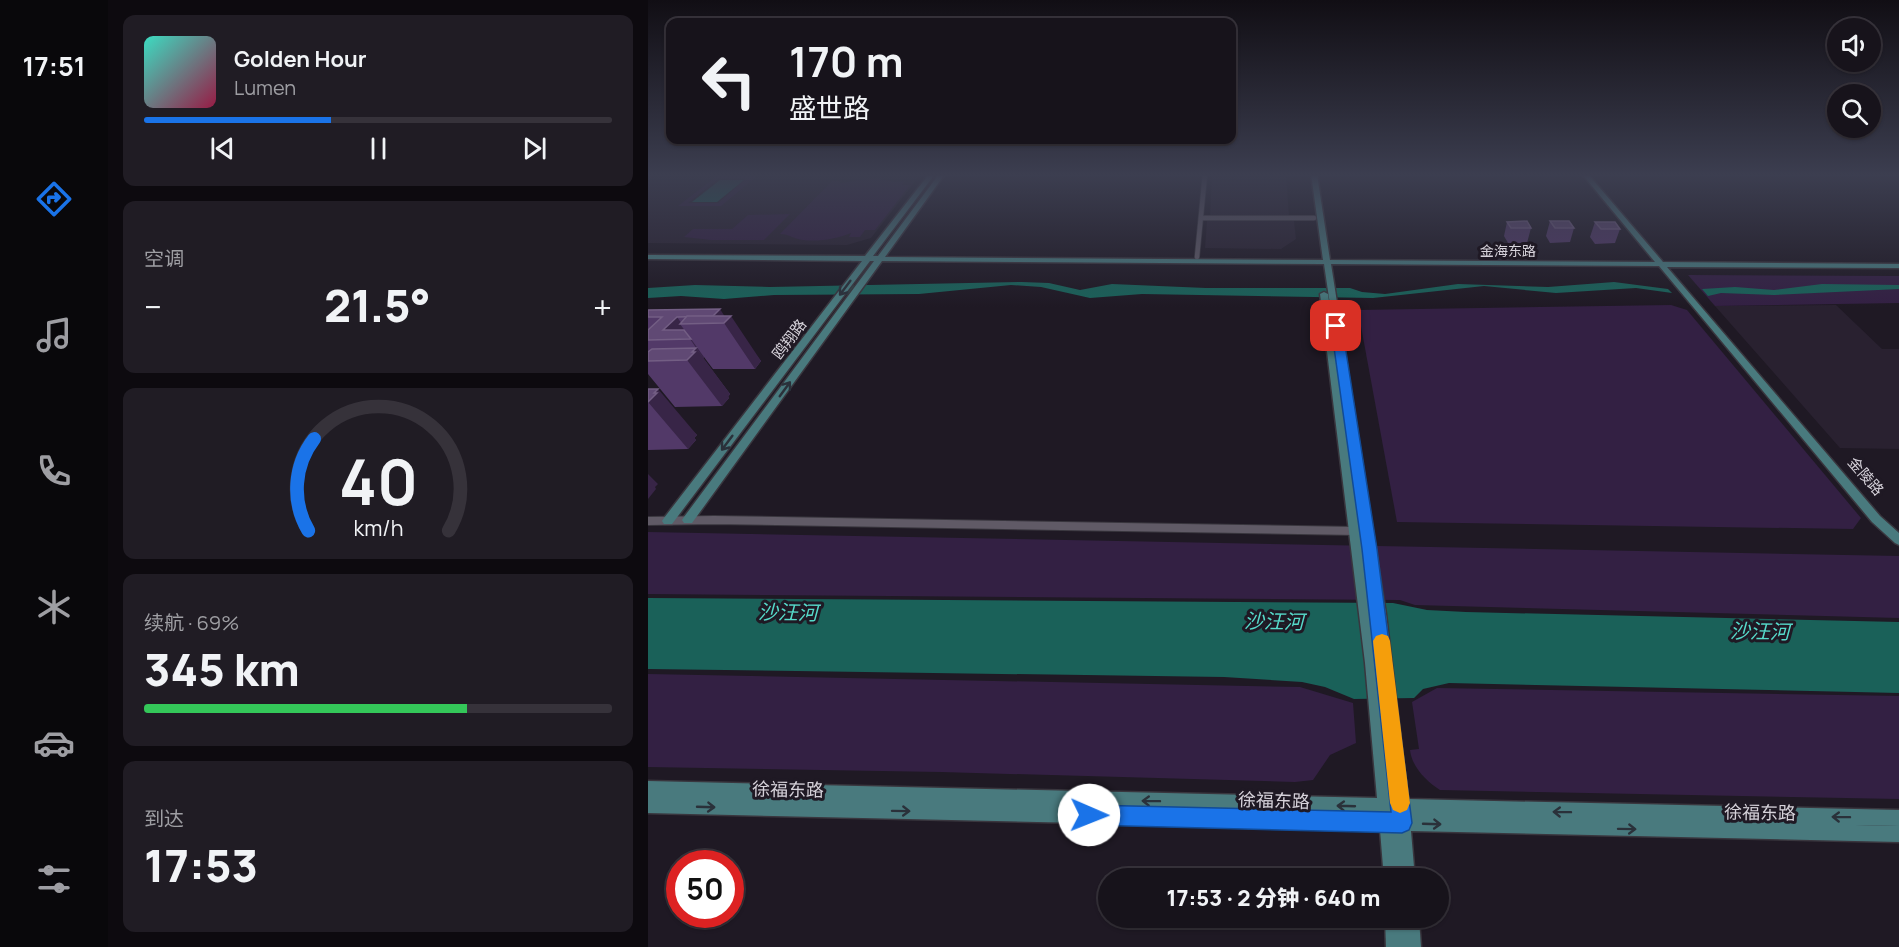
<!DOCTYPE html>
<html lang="zh">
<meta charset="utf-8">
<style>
:root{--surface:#17131b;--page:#201c24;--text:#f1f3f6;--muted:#9e9ea3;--line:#36323a;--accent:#1a73e8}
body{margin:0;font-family:Manrope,"Noto Sans SC",sans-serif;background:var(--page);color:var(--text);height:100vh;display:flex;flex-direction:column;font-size:22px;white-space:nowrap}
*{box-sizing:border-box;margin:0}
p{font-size:20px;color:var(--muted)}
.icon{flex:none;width:33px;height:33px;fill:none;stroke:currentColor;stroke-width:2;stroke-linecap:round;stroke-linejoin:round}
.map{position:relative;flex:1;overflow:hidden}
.side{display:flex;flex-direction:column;gap:15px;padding:15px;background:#0d0a0f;width:540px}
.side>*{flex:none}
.guide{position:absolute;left:18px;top:18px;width:570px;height:126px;border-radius:12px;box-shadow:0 2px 4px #0004,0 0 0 2px var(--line);background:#17131b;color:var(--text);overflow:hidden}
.controls{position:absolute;left:1179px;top:18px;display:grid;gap:12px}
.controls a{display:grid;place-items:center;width:54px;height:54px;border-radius:50%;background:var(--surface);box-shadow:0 2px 4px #0004,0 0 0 2px var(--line);font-size:30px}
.speed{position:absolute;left:18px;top:850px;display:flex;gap:12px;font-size:30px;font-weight:700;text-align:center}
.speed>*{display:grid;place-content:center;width:78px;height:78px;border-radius:50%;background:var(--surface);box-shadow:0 2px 4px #0004,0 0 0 2px var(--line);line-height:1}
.speed .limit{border:9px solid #d22;background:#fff;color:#111}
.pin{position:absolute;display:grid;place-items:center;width:51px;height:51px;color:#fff;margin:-26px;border-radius:12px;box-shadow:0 3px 9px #0006}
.me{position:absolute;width:66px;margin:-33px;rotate:91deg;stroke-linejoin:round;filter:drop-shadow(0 0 4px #0008)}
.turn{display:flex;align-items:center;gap:21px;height:126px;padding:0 24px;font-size:27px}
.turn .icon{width:78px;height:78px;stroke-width:2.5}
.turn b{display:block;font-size:42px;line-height:51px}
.big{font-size:45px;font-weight:800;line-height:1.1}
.side .tile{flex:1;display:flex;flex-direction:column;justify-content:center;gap:9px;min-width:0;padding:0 21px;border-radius:12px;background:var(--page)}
.side .dial{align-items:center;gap:0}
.dial svg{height:156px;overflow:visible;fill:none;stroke:var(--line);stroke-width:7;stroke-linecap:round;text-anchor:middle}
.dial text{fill:var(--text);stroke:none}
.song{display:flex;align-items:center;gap:18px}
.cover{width:72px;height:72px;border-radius:9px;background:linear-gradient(135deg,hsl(170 70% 55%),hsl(340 70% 35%))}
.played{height:6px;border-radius:3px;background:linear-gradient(90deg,var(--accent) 40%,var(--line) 40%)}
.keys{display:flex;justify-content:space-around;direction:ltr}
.heat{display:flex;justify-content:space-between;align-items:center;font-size:33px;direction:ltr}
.charge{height:9px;border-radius:4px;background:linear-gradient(90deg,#34c759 69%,var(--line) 0)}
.trip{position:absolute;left:450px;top:868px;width:351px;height:60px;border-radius:30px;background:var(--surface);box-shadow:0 2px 4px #0004,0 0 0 2px var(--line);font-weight:800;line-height:60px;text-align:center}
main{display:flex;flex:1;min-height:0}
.menu{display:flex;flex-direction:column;width:108px;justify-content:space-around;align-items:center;background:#09080b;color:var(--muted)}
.menu .icon{width:42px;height:42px}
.menu .active{color:var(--accent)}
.menu b{font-size:27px;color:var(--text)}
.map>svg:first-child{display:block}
</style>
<main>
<nav class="menu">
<b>17:51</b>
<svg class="icon active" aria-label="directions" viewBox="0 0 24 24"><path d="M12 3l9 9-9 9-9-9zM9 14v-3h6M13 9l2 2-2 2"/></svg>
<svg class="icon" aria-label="music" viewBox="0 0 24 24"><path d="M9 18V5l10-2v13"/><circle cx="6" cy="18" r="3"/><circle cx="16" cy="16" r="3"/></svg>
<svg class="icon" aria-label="phone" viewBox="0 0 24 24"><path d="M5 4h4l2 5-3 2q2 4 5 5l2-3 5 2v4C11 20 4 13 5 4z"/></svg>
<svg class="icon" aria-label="climate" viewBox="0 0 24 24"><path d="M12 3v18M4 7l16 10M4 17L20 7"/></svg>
<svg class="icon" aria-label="car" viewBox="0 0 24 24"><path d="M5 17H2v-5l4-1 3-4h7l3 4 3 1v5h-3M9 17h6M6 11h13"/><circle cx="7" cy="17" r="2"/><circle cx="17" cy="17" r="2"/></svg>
<svg class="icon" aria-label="filters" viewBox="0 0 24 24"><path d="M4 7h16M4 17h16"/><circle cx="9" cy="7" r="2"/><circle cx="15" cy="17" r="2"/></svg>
</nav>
<section class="side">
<div class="tile">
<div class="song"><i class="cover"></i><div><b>Golden Hour</b><p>Lumen</p></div></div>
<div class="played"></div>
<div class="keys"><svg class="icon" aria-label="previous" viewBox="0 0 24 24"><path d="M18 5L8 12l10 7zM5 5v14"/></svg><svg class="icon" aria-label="pause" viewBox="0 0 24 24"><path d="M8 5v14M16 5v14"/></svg><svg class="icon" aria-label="next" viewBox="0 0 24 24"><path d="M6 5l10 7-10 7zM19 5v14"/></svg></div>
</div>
<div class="tile"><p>空调</p>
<div class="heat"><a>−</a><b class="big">21.5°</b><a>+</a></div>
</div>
<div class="tile dial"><svg viewBox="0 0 100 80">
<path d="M14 69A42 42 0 1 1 86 69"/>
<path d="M14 69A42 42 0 0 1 17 22" stroke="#1a73e8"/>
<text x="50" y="56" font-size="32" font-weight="700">40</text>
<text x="50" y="72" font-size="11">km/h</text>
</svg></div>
<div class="tile"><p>续航 · 69%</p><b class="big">345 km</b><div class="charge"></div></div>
<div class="tile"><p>到达</p><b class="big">17:53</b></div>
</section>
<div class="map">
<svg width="1251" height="947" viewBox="0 0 1251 947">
<rect width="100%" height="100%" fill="#1f1924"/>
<!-- built -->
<g fill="#292130">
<polygon points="0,174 273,174 223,238 199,245 0,243"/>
<polygon points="564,174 638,174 641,216 562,216"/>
<polygon points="559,221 646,221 648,239 633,249 557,248"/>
<polygon points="1188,305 1234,349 1251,349 1251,449 1192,448 1067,306"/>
</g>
<!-- green -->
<g fill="#332043" fill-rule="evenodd">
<path d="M 69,176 L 109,176 L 73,206 L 30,206 ZM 71,178 L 99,178 L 70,203 L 40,203 Z"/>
<path d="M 227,178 L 247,182 L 257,181 L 254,185 L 262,185 L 227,230 L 217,230 L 212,237 L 201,237 L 203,233 C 188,239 171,242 155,240 C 146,239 141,234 132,234 L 184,181 L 193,181 L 192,183 Z"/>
<polygon points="142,214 116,240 63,240 36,237 45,229 84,229 100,215"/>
<polygon points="1040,275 1251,276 1251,303 1067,306"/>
<polygon points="1023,305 1039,310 1213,518 1205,529 749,522 710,310"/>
<polygon points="0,532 1251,556 1251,618 767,605 752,600 0,594"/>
<polygon points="0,674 652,687 705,703 708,743 682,755 665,780 647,782 293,772 0,767"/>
<path d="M 789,688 L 1251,696 L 1251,799 L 792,790 C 778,781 764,767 762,750 L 771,749 L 764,702 Z"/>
</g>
<!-- water -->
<g fill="#1a6159">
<polygon points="72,180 96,180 69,202 44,202"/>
<polygon points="374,282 401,283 432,290 464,284 558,288 702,288 714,292 737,294 810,284 900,287 966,282 1020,289 1024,293 988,288 908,293 836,286 725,298 494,294 442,298 393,287 363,285 271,294 126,295 76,299 33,296 0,298 0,288 47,285 122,287"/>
<polygon points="1174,284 1251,285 1251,289 1126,295 1073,293 1060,296 1054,289 1087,287 1126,290"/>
<polygon points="0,598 745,603 779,610 818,612 1251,622 1251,693 801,683 775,689 766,698 706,699 677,687 654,682 576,677 0,669"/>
</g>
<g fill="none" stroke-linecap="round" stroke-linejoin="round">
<defs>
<g id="street-far1">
<polyline points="553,218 666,218"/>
<polyline points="549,257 557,174"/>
</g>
<polyline id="street" points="0,521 66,520 708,531"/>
<g id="secondary">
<path d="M 281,174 L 287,174 L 225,256 L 230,256 L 291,174 L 297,174 L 237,257 L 675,260 L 663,174 L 669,174 L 682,260 L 1007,262 L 934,174 L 940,174 L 1015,262 L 1251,264 L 1251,268 L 1019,267 L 1232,516 L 1251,533 L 1251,545 L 1247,543 L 1224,522 L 1011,266 L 683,264 L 738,614 L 760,799 L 1251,810 L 1251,826 L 762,815 L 1251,826 L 1251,842 L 763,831 L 767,879 L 736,879 L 732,830 L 0,813 L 0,797 L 730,814 L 0,797 L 0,781 L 729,798 L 717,663 L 672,294 L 676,292 L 680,294 L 731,663 L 745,799 C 732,620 702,442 676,264 L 234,261 L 44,523 L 36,523 L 34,520 L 36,517 L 226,261 L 222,261 L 24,524 L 16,524 L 14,521 L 16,518 L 214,261 L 0,259 L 0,255 L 217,256 Z"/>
<polygon points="737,918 771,918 773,947 738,947"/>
</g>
</defs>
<!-- street-far1 casing -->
<use href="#street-far1" stroke="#39363e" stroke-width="6"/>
<!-- street casing -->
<use href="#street" stroke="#39363e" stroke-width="10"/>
<!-- secondary casing -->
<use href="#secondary" stroke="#39363e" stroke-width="3"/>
<!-- street-far1 -->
<use href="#street-far1" stroke="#605a66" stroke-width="4.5"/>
<!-- street -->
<use href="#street" stroke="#605a66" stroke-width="8"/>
<!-- secondary -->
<use href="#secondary" fill="#497a7e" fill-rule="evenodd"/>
</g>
<!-- wall -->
<g fill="#523968">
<polygon points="706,174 730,174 706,175"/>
<polygon points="902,221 926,228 922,242 902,243 898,236"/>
<polygon points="859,222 883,228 879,243 860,243 856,236"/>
<polygon points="947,222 972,229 967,243 947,244 942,237"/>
<polygon points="0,310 77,316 113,361 107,369 65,369 56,357 55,358 82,394 80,397 81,398 74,406 27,407 0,374"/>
<polygon points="0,389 49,435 46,438 48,440 40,449 0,450"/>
</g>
<!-- shaded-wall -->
<g fill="#382547">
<polygon points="72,309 79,320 83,316 113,361 107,369 76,323 58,323"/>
<polygon points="29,317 34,324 32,324 41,336 15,330"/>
<polygon points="42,339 43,339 56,357 55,358"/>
<polygon points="48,348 82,394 80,397 81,398 74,406 39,360"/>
<polygon points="10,389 49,435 46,438 48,440 40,449 0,402"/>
<polygon points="0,474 10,484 7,487 8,489 0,499"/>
</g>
<!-- building -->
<g fill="#604974" stroke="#735e84" stroke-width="1.5">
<polygon points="879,221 883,228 863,228 859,222"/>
<polygon points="902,221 921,221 926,228 907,228"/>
<polygon points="947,222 967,222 972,229 953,229"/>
<polygon points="72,309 65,316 29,317 15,330 36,330 43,339 42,339 0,340 0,330 14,317 0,317 0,310"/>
<polygon points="39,316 83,316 76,323 32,324"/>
<polygon points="48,348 44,352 47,352 39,360 0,361 0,352 4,349"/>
<polygon points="0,389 10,389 6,393 9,393 0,402"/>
</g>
<!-- one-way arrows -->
<defs><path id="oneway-shaft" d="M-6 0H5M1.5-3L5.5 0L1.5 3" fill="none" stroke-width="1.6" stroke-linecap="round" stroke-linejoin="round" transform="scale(1.5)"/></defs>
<g stroke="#2a313a">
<use href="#oneway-shaft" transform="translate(197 288) rotate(127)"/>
<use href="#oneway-shaft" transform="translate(137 389) rotate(-54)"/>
<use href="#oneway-shaft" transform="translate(79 443) rotate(127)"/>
<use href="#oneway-shaft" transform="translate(503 801) rotate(-179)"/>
<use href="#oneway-shaft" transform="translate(698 806) rotate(-178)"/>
<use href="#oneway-shaft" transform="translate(58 807) rotate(2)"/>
<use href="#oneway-shaft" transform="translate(253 811) rotate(1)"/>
<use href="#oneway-shaft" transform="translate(914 812) rotate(-179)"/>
<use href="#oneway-shaft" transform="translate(1193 817) rotate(-179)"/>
<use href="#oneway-shaft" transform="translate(784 824) rotate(2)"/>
<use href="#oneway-shaft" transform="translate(979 829) rotate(1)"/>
</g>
<!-- sky -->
<linearGradient id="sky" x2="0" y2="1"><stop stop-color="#110e14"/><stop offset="0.57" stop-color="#3c3e50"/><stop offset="1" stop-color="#3c3e50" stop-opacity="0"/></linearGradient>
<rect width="1251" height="307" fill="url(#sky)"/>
<!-- route -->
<polygon fill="#1a73e8" stroke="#114b97" stroke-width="1.5" points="688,323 694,326 729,549 764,823 761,830 754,833 441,825 434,822 431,815 434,808 441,805 743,812 714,549 683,326"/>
<!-- slow -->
<polygon fill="#f59e0b" points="734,634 740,636 742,641 762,803 759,810 752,813 745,810 742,803 725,641 728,636"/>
<g text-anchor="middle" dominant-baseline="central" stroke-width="6" stroke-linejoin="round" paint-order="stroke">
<!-- far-street labels -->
<g font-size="14" fill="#d6d2da" stroke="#1f1924">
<text x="860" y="250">金海东路</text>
</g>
<!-- street labels -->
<g font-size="15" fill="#d6d2da" stroke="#1f1924">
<text transform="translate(141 339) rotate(-53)">鸥翔路</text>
<text transform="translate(1218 476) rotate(49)">金陵路</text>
</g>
<!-- near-street labels -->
<g font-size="18" fill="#d6d2da" stroke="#1f1924">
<text transform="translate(140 789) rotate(1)">徐福东路</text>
<text transform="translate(626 800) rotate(2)">徐福东路</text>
<text transform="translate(1112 812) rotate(1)">徐福东路</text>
</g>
<!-- near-water labels -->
<g font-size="20" font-style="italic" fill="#56daca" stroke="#1f1924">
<text transform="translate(140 612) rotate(1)">沙汪河</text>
<text transform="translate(626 621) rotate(1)">沙汪河</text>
<text transform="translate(1112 631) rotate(1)">沙汪河</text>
</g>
</g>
</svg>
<div class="controls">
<a><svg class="icon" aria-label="sound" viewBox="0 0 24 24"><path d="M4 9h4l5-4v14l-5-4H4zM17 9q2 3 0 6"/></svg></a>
<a><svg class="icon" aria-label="search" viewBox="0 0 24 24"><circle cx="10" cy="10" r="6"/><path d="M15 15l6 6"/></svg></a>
</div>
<div class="speed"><div class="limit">50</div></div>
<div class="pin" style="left:688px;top:326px;background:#d93025"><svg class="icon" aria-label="arrive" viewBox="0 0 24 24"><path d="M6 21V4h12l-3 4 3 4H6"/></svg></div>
<svg class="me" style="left:441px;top:815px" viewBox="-20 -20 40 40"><circle r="19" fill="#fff"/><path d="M0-13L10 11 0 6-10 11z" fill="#1a73e8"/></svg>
<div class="trip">17:53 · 2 分钟 · 640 m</div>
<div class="guide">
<div class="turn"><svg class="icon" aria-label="left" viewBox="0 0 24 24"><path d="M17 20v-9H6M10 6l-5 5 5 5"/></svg><div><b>170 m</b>盛世路</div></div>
</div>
</div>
</main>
